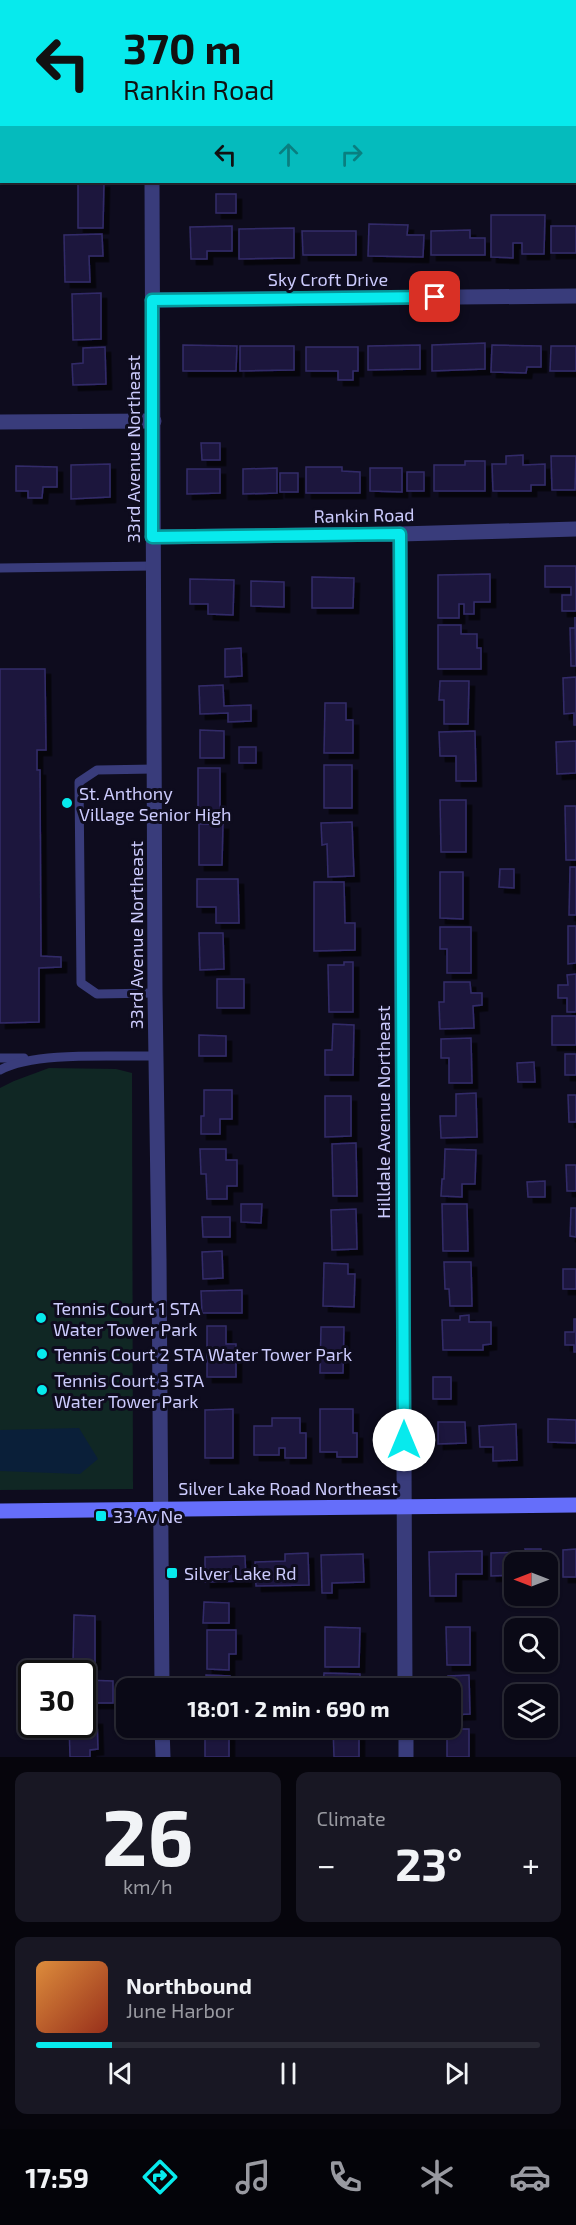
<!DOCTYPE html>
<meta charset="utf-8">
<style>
:root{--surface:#0a0916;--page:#181723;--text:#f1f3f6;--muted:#999aa1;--line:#2a2a35;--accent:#07eaed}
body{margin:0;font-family:"Exo 2",sans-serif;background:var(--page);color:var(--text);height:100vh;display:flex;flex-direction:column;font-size:22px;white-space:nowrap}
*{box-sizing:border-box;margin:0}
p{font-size:20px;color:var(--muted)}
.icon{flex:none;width:33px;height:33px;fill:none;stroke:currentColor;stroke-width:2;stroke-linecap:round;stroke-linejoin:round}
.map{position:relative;height:1757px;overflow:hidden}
.drawer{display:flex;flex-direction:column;gap:15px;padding:15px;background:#06050c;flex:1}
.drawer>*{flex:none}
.guide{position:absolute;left:0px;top:0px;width:576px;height:183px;box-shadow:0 2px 4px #0004,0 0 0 2px var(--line);background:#07eaed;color:#111;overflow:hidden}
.needle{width:39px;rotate:270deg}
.buttons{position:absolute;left:504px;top:1552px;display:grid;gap:12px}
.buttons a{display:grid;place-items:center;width:54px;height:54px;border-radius:12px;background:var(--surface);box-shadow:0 2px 4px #0004,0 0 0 2px var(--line);font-size:30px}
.speed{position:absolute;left:18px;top:1660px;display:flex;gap:12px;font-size:30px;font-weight:700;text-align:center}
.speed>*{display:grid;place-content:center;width:78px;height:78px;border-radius:50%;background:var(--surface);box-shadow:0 2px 4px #0004,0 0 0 2px var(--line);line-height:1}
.speed .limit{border:3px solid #111;border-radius:9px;background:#fff;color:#111}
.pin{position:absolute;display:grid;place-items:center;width:51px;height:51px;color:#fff;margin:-26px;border-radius:12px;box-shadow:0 3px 9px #0006}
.me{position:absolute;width:66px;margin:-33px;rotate:0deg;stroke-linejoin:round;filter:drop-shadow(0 0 4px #0008)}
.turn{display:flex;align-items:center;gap:21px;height:126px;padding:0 24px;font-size:27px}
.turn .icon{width:78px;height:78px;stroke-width:2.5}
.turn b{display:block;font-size:42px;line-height:51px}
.lanes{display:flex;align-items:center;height:57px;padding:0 24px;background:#0003;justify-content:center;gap:30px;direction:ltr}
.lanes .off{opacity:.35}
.big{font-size:45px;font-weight:700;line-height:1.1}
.drawer .widget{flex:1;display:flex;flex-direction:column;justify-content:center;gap:9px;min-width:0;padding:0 21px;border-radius:12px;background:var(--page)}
.drawer .dial{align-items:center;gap:0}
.dial b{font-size:78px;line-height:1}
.song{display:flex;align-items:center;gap:18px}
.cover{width:72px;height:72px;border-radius:9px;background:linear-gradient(135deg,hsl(30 70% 55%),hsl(10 70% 35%))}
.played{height:6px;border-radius:3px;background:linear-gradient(90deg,var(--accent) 15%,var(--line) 15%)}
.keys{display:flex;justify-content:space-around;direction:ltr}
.heat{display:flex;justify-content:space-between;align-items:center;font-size:33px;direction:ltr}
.drawer .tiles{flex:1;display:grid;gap:15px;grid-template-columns:1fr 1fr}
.widget:last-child{grid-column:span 2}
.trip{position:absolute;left:116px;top:1678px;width:345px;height:60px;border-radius:12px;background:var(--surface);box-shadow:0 2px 4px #0004,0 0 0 2px var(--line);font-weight:700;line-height:60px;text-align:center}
.tabs{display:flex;height:96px;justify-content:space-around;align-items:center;background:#040409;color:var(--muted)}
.tabs .icon{width:42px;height:42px}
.tabs .current{color:var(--accent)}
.tabs b{font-size:27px;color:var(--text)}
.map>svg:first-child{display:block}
</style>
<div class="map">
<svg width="576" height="1757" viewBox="0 0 576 1757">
<defs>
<filter id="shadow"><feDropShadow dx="5.5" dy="5.5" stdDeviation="0" flood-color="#0009"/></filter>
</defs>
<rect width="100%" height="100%" fill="#0e0c1e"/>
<!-- green -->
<polygon fill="#102724" points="49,1068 116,1069 132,1073 133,1489 0,1490 0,1088 14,1081"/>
<!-- water -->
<polygon fill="#0a1f39" points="79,1428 98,1459 80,1474 0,1471 0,1430"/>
<!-- building -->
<g fill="#1d193e" stroke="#332c69" stroke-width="1.5" filter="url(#shadow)">
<polygon points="78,182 104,182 103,228 78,228"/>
<rect x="216" y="194" width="20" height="19"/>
<polygon points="491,215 545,215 544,254 522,254 522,243 513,243 513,258 491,257"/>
<polygon points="369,224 408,225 407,235 424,235 423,257 368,256"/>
<polygon points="232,226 232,251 207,251 207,259 191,259 190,227"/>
<rect x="551" y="226" width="25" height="27"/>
<polygon points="294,228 294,258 239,259 239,229"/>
<polygon points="470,230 470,238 485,238 485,255 431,255 431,231"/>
<polygon points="302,231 356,231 356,255 303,255"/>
<polygon points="102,234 103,256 89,256 90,282 65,282 64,235"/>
<polygon points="101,293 101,339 73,340 72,294"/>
<polygon points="485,343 485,369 432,371 432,345"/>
<polygon points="183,345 237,346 236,371 183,371"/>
<polygon points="420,345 420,369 368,370 368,346"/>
<polygon points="492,345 541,346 541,367 527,367 526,373 491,372"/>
<polygon points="240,346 294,346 294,370 240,371"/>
<polygon points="551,346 576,346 576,371 550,371"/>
<polygon points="105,347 106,384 73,385 72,364 83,363 83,348"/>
<polygon points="306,347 358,347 358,371 353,371 353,380 338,380 338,371 306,371"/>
<polygon points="201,443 220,443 220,460 202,460"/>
<polygon points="523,455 523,465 545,464 545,485 531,485 531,491 493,491 492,464 506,464 506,456"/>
<polygon points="551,456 576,456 575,490 552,490"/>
<polygon points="465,461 485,461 485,491 434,491 434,465 465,465"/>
<polygon points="110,464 110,497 71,499 71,465"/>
<polygon points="16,466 57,467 57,487 43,487 42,498 28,498 28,491 16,491"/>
<polygon points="306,467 342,467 342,471 360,472 360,493 306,493"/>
<polygon points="277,468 277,493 243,494 243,469"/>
<polygon points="370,468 402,468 402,492 370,491"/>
<polygon points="187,469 220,469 220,493 187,494"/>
<rect x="407" y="472" width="17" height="19"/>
<rect x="280" y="473" width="18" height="19"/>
<polygon points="545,566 576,566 576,611 562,611 562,595 571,595 571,587 545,587"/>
<polygon points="490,574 490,602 474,602 474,614 464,614 464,604 459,604 459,618 438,618 438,575"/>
<polygon points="312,577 354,578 353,608 312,608"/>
<polygon points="190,579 234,580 233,615 208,614 208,604 190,604"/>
<polygon points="251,581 284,582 284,607 251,606"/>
<polygon points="575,617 576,666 571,666 570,628 575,628"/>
<polygon points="438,625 461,625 461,634 477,634 477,648 481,648 481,669 438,669"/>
<polygon points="241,648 242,676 225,677 225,649"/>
<polygon points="0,669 45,669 46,750 37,750 37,770 40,770 41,956 61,957 61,967 39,968 39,1022 0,1023"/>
<polygon points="576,677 576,725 574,725 574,713 564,714 563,678"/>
<polygon points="440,681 469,681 468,724 444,724 444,700 439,700"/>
<polygon points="223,685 224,706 251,705 251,721 228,722 228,713 200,714 199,686"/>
<polygon points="325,703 346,703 346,720 353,720 353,753 324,753"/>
<polygon points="200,730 224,731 224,758 200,758"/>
<polygon points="475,731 476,781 456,781 456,756 440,756 439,732"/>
<polygon points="576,741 576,773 557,774 556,742"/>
<rect x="239" y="747" width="17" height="16"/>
<rect x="324" y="765" width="28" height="43"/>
<polygon points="198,768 220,768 220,812 198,813"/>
<polygon points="440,800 466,800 466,852 441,852"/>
<polygon points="565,806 576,806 576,860 566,860"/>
<polygon points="352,822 354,876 328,877 327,844 322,845 321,823"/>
<polygon points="199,824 223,824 222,865 199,865"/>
<polygon points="570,867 576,867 576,915 569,915"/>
<polygon points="500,869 514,869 514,888 499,887"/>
<polygon points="440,872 463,872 463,919 440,918"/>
<polygon points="197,879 238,879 239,923 216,923 216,907 197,907"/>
<polygon points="314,882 344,882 345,923 355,923 355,950 314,951"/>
<polygon points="568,926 576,926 576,963 568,964"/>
<polygon points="440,927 471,927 471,973 447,973 447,949 440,949"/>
<polygon points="199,933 223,933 224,969 200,970"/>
<polygon points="344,962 353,962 353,1012 329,1012 328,965 344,965"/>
<polygon points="576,974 576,1012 567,1012 567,998 558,998 558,985 568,985 567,975"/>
<rect x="217" y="979" width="27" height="29"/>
<polygon points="444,982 470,982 471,993 482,993 482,1005 473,1006 474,1028 440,1029 439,1002 444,1002"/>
<rect x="552" y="1016" width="24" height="29"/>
<polygon points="333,1024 354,1025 353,1075 325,1075 325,1050 332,1050"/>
<polygon points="199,1035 226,1036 226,1056 199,1056"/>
<polygon points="471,1038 472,1083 449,1083 449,1058 441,1058 441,1039"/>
<rect x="565" y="1054" width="11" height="21"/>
<polygon points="534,1062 535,1082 518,1082 517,1063"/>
<polygon points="204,1090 232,1090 232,1119 220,1119 220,1134 201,1134 201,1116 204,1116"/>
<polygon points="476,1093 477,1137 441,1138 440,1116 456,1116 456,1094"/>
<polygon points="568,1095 576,1095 576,1122 569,1122"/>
<polygon points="325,1096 351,1096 351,1136 325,1137"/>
<polygon points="356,1143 357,1196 333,1196 332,1144"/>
<polygon points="200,1149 226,1149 226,1160 237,1160 237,1186 227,1186 227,1199 207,1199 206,1174 201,1174"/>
<polygon points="445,1149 476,1150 475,1184 462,1184 462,1197 441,1196 442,1179 444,1179"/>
<polygon points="566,1165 576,1165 576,1191 567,1191"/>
<polygon points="545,1181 545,1197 528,1197 527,1182"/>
<polygon points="241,1204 262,1204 261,1223 241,1222"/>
<polygon points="442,1204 467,1204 468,1251 443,1251"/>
<polygon points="571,1208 576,1208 576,1237 570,1236"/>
<polygon points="356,1209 357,1249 332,1250 331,1210"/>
<polygon points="202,1217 230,1217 230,1237 203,1237"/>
<polygon points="222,1251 223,1278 203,1279 202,1252"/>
<polygon points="444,1262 471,1262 472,1306 450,1306 449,1289 445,1289"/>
<polygon points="324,1263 348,1264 348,1274 355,1274 354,1307 323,1306"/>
<rect x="563" y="1269" width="13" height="20"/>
<polygon points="242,1290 242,1313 202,1313 201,1291"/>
<polygon points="469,1315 469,1322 491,1322 491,1344 483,1345 483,1350 443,1350 442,1320 460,1320 460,1316"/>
<polygon points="574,1319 576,1319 576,1352 574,1352 574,1345 565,1345 565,1332 574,1332"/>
<polygon points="207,1326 226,1326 226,1344 236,1344 236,1377 207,1377"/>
<polygon points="321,1327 344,1327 343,1373 320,1373"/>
<rect x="433" y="1377" width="18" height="22"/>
<polygon points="233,1409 233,1458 205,1458 205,1410"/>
<polygon points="320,1409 353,1409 353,1433 357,1433 357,1457 337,1457 337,1452 320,1452"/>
<polygon points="272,1418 300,1418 300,1433 306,1433 306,1458 285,1458 285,1448 279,1448 279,1455 254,1455 254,1426 272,1426"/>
<polygon points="548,1419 576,1420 576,1443 548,1442"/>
<polygon points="438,1422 465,1422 466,1443 438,1444"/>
<polygon points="516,1424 517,1460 493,1461 493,1447 480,1447 479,1426"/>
<polygon points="525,1549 541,1549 541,1563 514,1563 514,1575 491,1576 491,1553 526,1552"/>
<polygon points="576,1549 576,1577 563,1577 563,1550"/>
<polygon points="482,1551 482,1574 456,1574 456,1596 430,1596 429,1552"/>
<polygon points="308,1553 309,1585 256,1586 255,1562 285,1561 285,1554"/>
<polygon points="363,1554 364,1582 332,1583 332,1593 322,1593 321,1555"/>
<polygon points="245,1556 246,1581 205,1582 205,1557"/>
<polygon points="204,1602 229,1603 229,1623 203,1623"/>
<polygon points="74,1615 95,1616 95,1664 73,1663"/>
<polygon points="325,1627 360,1628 359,1667 325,1667"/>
<polygon points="446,1627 470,1627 470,1665 447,1665"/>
<polygon points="207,1630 236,1630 236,1654 229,1654 229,1670 207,1669"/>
<polygon points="48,1673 86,1674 86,1680 113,1681 113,1703 82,1703 82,1674"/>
<polygon points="324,1673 360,1674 360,1689 323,1688"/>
<polygon points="206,1675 230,1676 230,1689 206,1689"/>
<polygon points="469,1675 470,1714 450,1715 448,1676"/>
<polygon points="82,1719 97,1719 98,1749 90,1750 90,1757 70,1757 69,1725 82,1725"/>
<polygon points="211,1728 229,1728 229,1757 205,1757 205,1732 210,1732"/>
<polygon points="333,1728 353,1728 353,1735 359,1735 359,1757 334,1757"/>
<rect x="447" y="1729" width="22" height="28"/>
</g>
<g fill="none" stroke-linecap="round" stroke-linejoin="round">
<!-- service -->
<g stroke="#393c7b" stroke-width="9">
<polyline points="0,568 153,566"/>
<polyline points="154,769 97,770 79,782 81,983 97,994 155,993"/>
<polyline points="0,1058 24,1058"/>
<path d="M 0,1070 C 35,1051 115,1057 156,1056"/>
</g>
<!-- minor -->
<g stroke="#393c7b" stroke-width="15">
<polyline points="574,42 576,42"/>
<polyline points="152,300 576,296"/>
<polyline points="0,422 154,421"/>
<polyline points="400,534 405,1689"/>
<polyline points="152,537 400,534 576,529"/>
<polyline points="406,1728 406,1757"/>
</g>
<!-- tertiary -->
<g stroke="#393c7b" stroke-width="15">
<polyline points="151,0 151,2"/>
<polyline points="152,182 155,993 159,1259 162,1689"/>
<polyline points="162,1728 163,1757"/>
</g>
<!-- secondary -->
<polyline stroke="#656efa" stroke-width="15" points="0,1511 576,1505"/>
</g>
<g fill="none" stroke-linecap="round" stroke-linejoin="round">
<defs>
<polyline id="route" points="404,1440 400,534 152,537 152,300 435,297"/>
</defs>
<!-- route casing -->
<use href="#route" stroke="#05989a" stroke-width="15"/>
<!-- route -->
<use href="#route" stroke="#07eaed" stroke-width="10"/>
</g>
<!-- markers -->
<g fill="#07eaed" stroke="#0e0c1e" stroke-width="2">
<circle cx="67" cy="803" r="6"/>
<circle cx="41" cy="1318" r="6"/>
<circle cx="42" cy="1354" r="6"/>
<circle cx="42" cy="1390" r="6"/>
<rect x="95" y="1510" width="12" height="12" rx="3"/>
<rect x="166" y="1567" width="12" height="12" rx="3"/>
</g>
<g text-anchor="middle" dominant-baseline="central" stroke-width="6" stroke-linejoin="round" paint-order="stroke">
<!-- street labels -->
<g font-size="18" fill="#cccbfd" stroke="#0e0c1e">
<text x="328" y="279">Sky Croft Drive</text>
<text transform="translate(133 449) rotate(-90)">33rd Avenue Northeast</text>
<text transform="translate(364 515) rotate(-1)">Rankin Road</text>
<text transform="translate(136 935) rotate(-90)">33rd Avenue Northeast</text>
<text transform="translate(383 1112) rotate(-90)">Hilldale Avenue Northeast</text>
<text x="288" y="1488">Silver Lake Road Northeast</text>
</g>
<!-- poi labels -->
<g font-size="18" fill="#cccbfd" stroke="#0e0c1e" text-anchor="start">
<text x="79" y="793">St. Anthony<tspan x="79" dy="21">Village Senior High</tspan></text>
<text x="53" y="1308">Tennis Court 1 STA<tspan x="53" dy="21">Water Tower Park</tspan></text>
<text x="54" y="1354">Tennis Court 2 STA Water Tower Park</text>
<text x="54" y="1380">Tennis Court 3 STA<tspan x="54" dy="21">Water Tower Park</tspan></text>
<text x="113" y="1516">33 Av Ne</text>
<text x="184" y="1573">Silver Lake Rd</text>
</g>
</g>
</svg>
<div class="buttons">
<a><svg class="needle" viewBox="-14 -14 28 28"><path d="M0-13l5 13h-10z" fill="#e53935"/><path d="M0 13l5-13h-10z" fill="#999aa1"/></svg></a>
<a><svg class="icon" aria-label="search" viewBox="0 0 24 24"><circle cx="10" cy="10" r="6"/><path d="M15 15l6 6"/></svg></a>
<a><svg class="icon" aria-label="layers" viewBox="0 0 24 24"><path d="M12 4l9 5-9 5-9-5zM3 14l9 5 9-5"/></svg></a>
</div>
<div class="speed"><div class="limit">30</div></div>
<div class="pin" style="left:435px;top:297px;background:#d93025"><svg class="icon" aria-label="arrive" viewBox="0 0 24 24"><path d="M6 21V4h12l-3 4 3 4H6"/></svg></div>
<svg class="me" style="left:404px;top:1440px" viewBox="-20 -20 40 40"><circle r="19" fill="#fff"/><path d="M0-13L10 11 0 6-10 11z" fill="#07eaed"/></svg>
<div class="trip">18:01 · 2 min · 690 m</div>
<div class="guide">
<div class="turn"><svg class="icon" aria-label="left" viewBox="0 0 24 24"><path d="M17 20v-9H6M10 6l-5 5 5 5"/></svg><div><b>370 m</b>Rankin Road</div></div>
<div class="lanes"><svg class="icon" aria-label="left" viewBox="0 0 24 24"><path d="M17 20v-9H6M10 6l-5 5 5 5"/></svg><svg class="icon off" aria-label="ahead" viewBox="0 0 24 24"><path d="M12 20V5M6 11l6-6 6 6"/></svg><svg class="icon off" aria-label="right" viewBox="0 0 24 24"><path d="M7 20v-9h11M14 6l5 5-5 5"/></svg></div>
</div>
</div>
<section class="drawer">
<div class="tiles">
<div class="widget dial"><b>26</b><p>km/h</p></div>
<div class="widget"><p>Climate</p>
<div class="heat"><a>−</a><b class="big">23°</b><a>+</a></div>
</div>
<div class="widget">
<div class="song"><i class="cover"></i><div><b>Northbound</b><p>June Harbor</p></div></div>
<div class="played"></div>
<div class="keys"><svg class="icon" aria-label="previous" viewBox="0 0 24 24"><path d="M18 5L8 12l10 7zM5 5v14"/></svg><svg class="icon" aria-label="pause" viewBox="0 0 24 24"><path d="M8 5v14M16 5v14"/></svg><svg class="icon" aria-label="next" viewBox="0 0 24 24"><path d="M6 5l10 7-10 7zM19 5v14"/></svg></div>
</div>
</div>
</section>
<nav class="tabs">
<b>17:59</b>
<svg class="icon current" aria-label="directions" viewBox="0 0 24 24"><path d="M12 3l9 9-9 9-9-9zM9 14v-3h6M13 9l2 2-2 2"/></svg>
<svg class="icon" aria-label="music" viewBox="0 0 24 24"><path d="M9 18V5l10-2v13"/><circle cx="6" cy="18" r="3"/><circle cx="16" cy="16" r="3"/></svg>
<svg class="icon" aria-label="phone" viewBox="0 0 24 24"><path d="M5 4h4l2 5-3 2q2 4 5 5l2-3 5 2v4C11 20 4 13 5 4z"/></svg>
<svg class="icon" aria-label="climate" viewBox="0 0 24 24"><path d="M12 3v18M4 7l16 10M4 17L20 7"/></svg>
<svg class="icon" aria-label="car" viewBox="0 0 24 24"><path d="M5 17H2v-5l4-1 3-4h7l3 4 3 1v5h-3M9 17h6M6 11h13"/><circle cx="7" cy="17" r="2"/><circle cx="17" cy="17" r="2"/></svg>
</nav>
